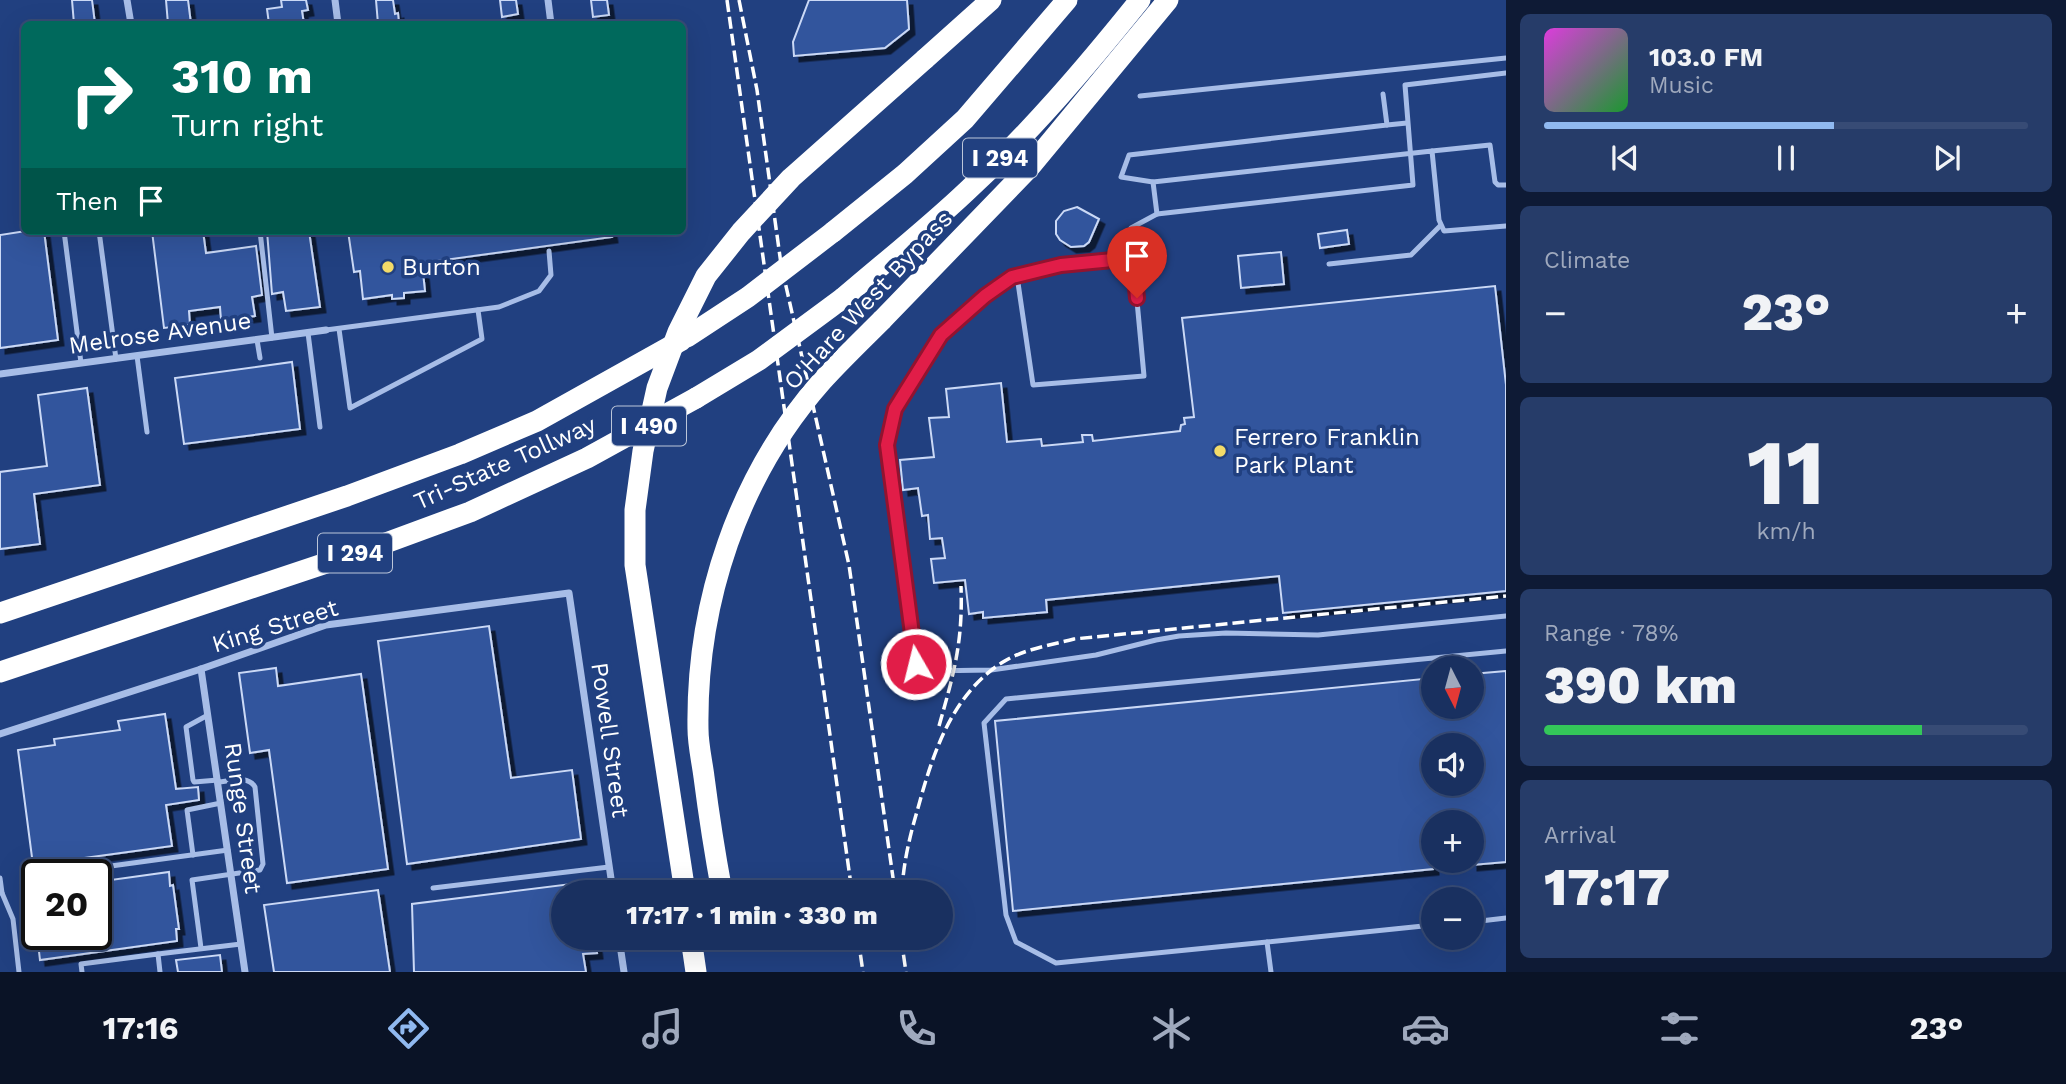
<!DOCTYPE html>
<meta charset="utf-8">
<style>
:root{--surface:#193060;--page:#263c69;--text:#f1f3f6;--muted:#9fa9bd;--line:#374b75;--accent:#90b9f0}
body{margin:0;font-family:"Work Sans",sans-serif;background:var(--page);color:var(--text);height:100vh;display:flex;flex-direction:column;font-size:26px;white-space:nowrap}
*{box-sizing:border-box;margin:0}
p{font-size:23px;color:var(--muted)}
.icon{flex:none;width:38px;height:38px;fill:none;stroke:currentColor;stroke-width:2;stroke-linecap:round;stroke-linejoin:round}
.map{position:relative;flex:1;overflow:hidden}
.sheet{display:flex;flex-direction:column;gap:14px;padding:14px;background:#0e1a35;width:560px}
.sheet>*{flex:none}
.banner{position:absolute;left:21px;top:21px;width:665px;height:214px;border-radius:10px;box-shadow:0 7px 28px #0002,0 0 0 2px var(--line);background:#00695c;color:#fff;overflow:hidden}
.needle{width:46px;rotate:174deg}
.controls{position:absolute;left:1421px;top:656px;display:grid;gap:14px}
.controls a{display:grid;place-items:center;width:63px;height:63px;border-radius:50%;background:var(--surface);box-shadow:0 7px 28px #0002,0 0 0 2px var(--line);font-size:35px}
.speed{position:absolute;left:21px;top:859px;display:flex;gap:14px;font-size:35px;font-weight:700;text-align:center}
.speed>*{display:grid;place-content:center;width:91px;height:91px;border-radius:50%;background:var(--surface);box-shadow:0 7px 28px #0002,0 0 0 2px var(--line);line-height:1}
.speed .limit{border:4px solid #111;border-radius:10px;background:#fff;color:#111}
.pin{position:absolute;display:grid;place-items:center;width:60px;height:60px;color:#fff;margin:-72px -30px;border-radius:50% 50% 50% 0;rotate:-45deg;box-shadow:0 0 7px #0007}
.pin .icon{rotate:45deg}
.me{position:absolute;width:77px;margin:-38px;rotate:352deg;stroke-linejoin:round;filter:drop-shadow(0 0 5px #0008)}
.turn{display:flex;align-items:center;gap:24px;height:147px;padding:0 35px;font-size:32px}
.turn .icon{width:91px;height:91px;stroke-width:2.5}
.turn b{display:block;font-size:49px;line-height:60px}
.then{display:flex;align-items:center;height:66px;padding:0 35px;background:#0003;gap:14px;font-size:26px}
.big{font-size:52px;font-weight:800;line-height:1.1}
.sheet .card{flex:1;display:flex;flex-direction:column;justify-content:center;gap:10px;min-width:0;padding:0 24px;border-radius:10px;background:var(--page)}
.sheet .dial{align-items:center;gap:0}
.dial b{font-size:91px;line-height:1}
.song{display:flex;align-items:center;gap:21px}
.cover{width:84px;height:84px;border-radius:10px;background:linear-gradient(135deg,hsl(300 70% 55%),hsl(130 70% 35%))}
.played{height:7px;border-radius:4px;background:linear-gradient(90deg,var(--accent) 60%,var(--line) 60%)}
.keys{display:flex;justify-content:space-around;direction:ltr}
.heat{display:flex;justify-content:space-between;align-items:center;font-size:38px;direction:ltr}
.charge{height:10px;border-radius:5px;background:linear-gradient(90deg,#34c759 78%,var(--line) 0)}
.trip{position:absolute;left:551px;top:880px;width:402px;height:70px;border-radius:35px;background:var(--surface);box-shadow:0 7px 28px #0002,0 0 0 2px var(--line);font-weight:800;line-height:70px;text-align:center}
.tab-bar{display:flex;height:112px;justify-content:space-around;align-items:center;background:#0a1326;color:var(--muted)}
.tab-bar .icon{width:49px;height:49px}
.tab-bar .selected{color:var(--accent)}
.tab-bar b{font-size:32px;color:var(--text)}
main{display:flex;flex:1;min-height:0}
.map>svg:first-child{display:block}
</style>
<main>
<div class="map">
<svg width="1506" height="972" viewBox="0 0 1506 972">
<defs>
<filter id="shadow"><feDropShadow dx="5.5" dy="5.5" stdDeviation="0" flood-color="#0009"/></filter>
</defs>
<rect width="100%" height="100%" fill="#214080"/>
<!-- building -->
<g fill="#31559d" stroke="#cbd9f6" stroke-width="2" fill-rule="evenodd" filter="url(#shadow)">
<polygon points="72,0 92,0 95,24 74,24"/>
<polygon points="166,0 188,0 191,24 168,24"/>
<polygon points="281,0 306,0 308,10 302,11 304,24 269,24 267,9 282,7"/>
<polygon points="376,0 393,0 395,14 398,13 399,23 378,24"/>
<polygon points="500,0 516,0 518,14 502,17"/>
<polygon points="591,0 607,0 609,15 593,17"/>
<polygon points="809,0 907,0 909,29 885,48 794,56 793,42"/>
<polygon points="1077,207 1099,219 1089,242 1084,246 1071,247 1060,240 1056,234 1056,221 1064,211"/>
<polygon points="1347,230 1349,244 1320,248 1318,234"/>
<polygon points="26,231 44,231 58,340 0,348 0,235"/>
<polygon points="152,231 203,231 206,253 256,246 262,295 252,297 255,316 221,320 220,307 189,311 190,325 164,328"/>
<polygon points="267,231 309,231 320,307 286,311 283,292 272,294"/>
<polygon points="348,231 611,231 612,237 422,263 425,291 404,293 404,298 392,299 392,295 363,299 360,271 354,272"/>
<polygon points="1281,252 1284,284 1241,288 1238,256"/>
<polygon points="1495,286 1506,385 1506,591 1283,613 1279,576 1046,600 1047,612 983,618 983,612 969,614 965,580 934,583 931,559 945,558 942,538 930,539 928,515 922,516 918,488 903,490 900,460 934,457 929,418 949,417 946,389 1001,383 1007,442 1041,439 1042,446 1083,442 1082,435 1092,435 1093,441 1180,431 1181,425 1185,424 1184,418 1194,417 1182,318"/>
<polygon points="292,362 300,429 184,444 175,378"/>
<polygon points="87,388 100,485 34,494 40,544 0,549 0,472 47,466 38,395"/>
<polygon points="489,626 511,778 572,770 581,839 407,864 378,641"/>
<polygon points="276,668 278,686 361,674 388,869 287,883 269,750 250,753 239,673"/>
<path d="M 1506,671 L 1506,862 L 1472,865 L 1472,822 L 1433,822 L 1433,869 L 1013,911 L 995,721 L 1433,678 L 1433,707 L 1472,707 L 1472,674 ZM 1433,746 L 1472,746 L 1472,784 L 1433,784 Z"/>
<polygon points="165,714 176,789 198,787 199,800 166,805 172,846 33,865 18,750 55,745 54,739 120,730 118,721"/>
<polygon points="169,872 170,886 173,885 179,929 176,929 177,941 40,960 37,934 96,934 96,882"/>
<polygon points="587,882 588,892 564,892 564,938 595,938 597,953 583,954 586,972 414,972 412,904"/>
<polygon points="378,890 390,972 274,972 264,905"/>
<polygon points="220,955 222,972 178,972 176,960"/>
</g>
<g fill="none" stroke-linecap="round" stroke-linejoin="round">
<!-- service -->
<g stroke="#a7bde7" stroke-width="5">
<polyline points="1383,94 1387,125 1129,155 1121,177 1153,182 1432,151 1439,220 1444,231 1506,226"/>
<polyline points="1140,96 1506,58"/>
<polyline points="1387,125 1407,123"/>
<polyline points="1432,151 1490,145 1495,182 1498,185 1506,185"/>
<polyline points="1153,182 1157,214"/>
<polyline points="64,231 81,363"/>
<polyline points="99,231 116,359"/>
<polyline points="260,231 272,338"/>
<polyline points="1133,258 1131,228 1157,214 1413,185 1405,85 1506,73"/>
<polyline points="1329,264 1411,255 1440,226"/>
<path d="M 1017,276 L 1033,385 L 1144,376 L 1133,258 C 1092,262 1052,266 1012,277 L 985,296 L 941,335 L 895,409 L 891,419 L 887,445 L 916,664 L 926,671 L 991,670 L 1096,655 L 1156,640 L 1179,636 L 1226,633 L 1318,635 L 1506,616"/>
<polyline points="339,329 350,408 482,339 478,310"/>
<polyline points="326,330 499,307 539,291 551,275 549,251"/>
<polyline points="308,333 320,427"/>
<polyline points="257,340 260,358"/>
<polyline points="137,356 147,432"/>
<polyline points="208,715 186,727 193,780 194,782 218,780"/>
<polyline points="193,855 187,810 221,803"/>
<polyline points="111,866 228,850"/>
<polyline points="0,878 2,893"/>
<polyline points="433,888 609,867"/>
<polyline points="0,893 2,893 13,919 19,972"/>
<polyline points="1472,922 1506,918"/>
<polyline points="1267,942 1433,925"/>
<path d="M 201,948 L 192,880 L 260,870 L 263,864 L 255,787 C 248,775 231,781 218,782"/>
<polyline points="158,954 241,944"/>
<polyline points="82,972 81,964 158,954 160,972"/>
<polyline points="1271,972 1267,942 1056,963 1016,942 1006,915 984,723 1006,699 1506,651"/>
</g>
<!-- minor -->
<g stroke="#a7bde7" stroke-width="7">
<polyline points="127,0 131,24"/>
<polyline points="335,0 338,24"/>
<polyline points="548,0 551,24"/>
<polyline points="0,374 326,330"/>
<polyline points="201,669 245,972"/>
<polyline points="0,734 201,669 326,625 569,593 613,892"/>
<polyline points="619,938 624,972"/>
</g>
<!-- motorway -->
<g stroke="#fff" stroke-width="21">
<polyline points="925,59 991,0"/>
<polyline points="833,232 905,174 965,119 1067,0"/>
<path d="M 843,298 C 885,262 928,228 968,190 C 1031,132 1087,66 1140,0"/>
<polyline points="882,320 1029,168 1168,0"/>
<polyline points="0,613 347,496 460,454 537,421 682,340"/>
<polyline points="0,672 383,544 470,512 587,458 696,398"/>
<polyline points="691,938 696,972"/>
</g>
<!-- rail -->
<g stroke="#fff" stroke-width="3.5" stroke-dasharray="12 5" stroke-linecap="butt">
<polyline points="727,0 852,892"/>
<polyline points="739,0 757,90 781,264 849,565 895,892"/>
<path d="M 939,726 C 954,673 963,642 961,586"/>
<path d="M 902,892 C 903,864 910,835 918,808 C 933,753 952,694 1003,662 C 1024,649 1051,645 1074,639 L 1506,596"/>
<polyline points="858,938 863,972"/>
<polyline points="901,938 906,972"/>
</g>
<!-- motorway-bridge -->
<g stroke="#fff" stroke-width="21">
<polyline points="687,337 748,297 833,232"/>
<polyline points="696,398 759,360 843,298"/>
<polyline points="685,892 635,565 635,510 643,451 657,388 678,332 706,276 741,232 791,178 925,59"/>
<path d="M 722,892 C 715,854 709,816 704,777 C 702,761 698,745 698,729 C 696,603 738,476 822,381 C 841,360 862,340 882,320"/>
</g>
</g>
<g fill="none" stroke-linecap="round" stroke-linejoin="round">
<defs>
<polyline id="route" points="916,664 887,445 895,409 941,335 985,296 1012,277 1061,265 1133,258 1137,298"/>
</defs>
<!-- route casing -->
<use href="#route" stroke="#92132f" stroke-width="18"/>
<!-- route -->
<use href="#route" stroke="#e11d48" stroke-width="12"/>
</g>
<!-- markers -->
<g fill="#f3db69" stroke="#214080" stroke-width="2.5">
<circle cx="388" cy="267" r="7"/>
<circle cx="1220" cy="451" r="7"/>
</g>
<g text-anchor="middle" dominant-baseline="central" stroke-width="7" stroke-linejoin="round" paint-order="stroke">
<!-- shield labels -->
<g fill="#214080" stroke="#bcc6d9" stroke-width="2">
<rect x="963" y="138.5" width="74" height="39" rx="5"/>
<rect x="612" y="406.5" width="74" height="39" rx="5"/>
<rect x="318" y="533.5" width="74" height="39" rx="5"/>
</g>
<g font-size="23" font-weight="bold" fill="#fff">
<text x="1000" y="158">I 294</text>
<text x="649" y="426">I 490</text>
<text x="355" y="553">I 294</text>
</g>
<!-- poi labels -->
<g font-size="24" fill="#fff" stroke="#214080" text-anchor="start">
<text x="402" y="267">Burton</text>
<text x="1234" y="437">Ferrero Franklin<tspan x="1234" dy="28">Park Plant</tspan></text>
</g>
<!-- street labels -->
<g font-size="24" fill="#fff" stroke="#214080">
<text transform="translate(868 300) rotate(-47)">O'Hare West Bypass</text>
<text transform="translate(160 333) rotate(-8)">Melrose Avenue</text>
<text transform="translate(505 463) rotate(-24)">Tri-State Tollway</text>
<text transform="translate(275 626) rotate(-17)">King Street</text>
<text transform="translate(610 740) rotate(82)">Powell Street</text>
<text transform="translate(243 818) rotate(82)">Runge Street</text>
</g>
</g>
</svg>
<div class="controls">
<a><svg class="needle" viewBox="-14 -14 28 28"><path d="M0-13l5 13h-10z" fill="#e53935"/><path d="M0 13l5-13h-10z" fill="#9fa9bd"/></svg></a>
<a><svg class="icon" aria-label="sound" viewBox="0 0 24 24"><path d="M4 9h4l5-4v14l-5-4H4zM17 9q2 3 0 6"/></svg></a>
<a>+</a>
<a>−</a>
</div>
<div class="speed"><div class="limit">20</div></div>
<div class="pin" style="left:1137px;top:298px;background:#d93025"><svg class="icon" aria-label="arrive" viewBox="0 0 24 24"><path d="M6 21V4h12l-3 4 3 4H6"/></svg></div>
<svg class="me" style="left:916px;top:664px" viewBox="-20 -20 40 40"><circle r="17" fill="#e11d48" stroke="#fff" stroke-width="3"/><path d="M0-11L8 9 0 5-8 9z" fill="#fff"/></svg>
<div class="trip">17:17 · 1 min · 330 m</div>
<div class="banner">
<div class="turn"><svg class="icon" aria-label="right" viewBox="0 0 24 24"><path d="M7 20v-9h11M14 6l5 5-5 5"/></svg><div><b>310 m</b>Turn right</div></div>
<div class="then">Then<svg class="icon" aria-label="arrive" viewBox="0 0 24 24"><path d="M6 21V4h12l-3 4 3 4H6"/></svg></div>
</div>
</div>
<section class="sheet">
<div class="card">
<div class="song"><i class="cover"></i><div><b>103.0 FM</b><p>Music</p></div></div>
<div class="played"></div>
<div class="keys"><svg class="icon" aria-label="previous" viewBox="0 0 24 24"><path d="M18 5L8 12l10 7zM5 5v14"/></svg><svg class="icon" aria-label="pause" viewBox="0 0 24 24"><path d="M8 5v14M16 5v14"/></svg><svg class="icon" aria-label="next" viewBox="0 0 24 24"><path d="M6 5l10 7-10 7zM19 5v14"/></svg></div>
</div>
<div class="card"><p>Climate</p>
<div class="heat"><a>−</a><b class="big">23°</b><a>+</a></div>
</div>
<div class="card dial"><b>11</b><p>km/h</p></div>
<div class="card"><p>Range · 78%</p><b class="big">390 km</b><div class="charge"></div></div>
<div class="card"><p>Arrival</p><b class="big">17:17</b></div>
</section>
</main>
<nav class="tab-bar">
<b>17:16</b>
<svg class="icon selected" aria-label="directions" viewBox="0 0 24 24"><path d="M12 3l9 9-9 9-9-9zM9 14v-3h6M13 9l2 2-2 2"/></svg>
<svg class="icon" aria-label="music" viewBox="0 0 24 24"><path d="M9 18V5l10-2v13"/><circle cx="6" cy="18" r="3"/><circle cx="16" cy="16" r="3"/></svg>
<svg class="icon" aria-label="phone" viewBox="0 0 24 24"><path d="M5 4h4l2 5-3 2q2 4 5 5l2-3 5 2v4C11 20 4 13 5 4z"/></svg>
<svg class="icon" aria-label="climate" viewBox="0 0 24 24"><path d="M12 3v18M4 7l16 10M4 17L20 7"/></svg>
<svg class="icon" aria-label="car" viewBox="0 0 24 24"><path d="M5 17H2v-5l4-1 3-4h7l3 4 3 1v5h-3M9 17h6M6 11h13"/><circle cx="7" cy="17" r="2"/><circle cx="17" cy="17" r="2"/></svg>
<svg class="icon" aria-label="filters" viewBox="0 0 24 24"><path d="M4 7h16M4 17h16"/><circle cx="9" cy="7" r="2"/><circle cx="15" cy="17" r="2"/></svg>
<b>23°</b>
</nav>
